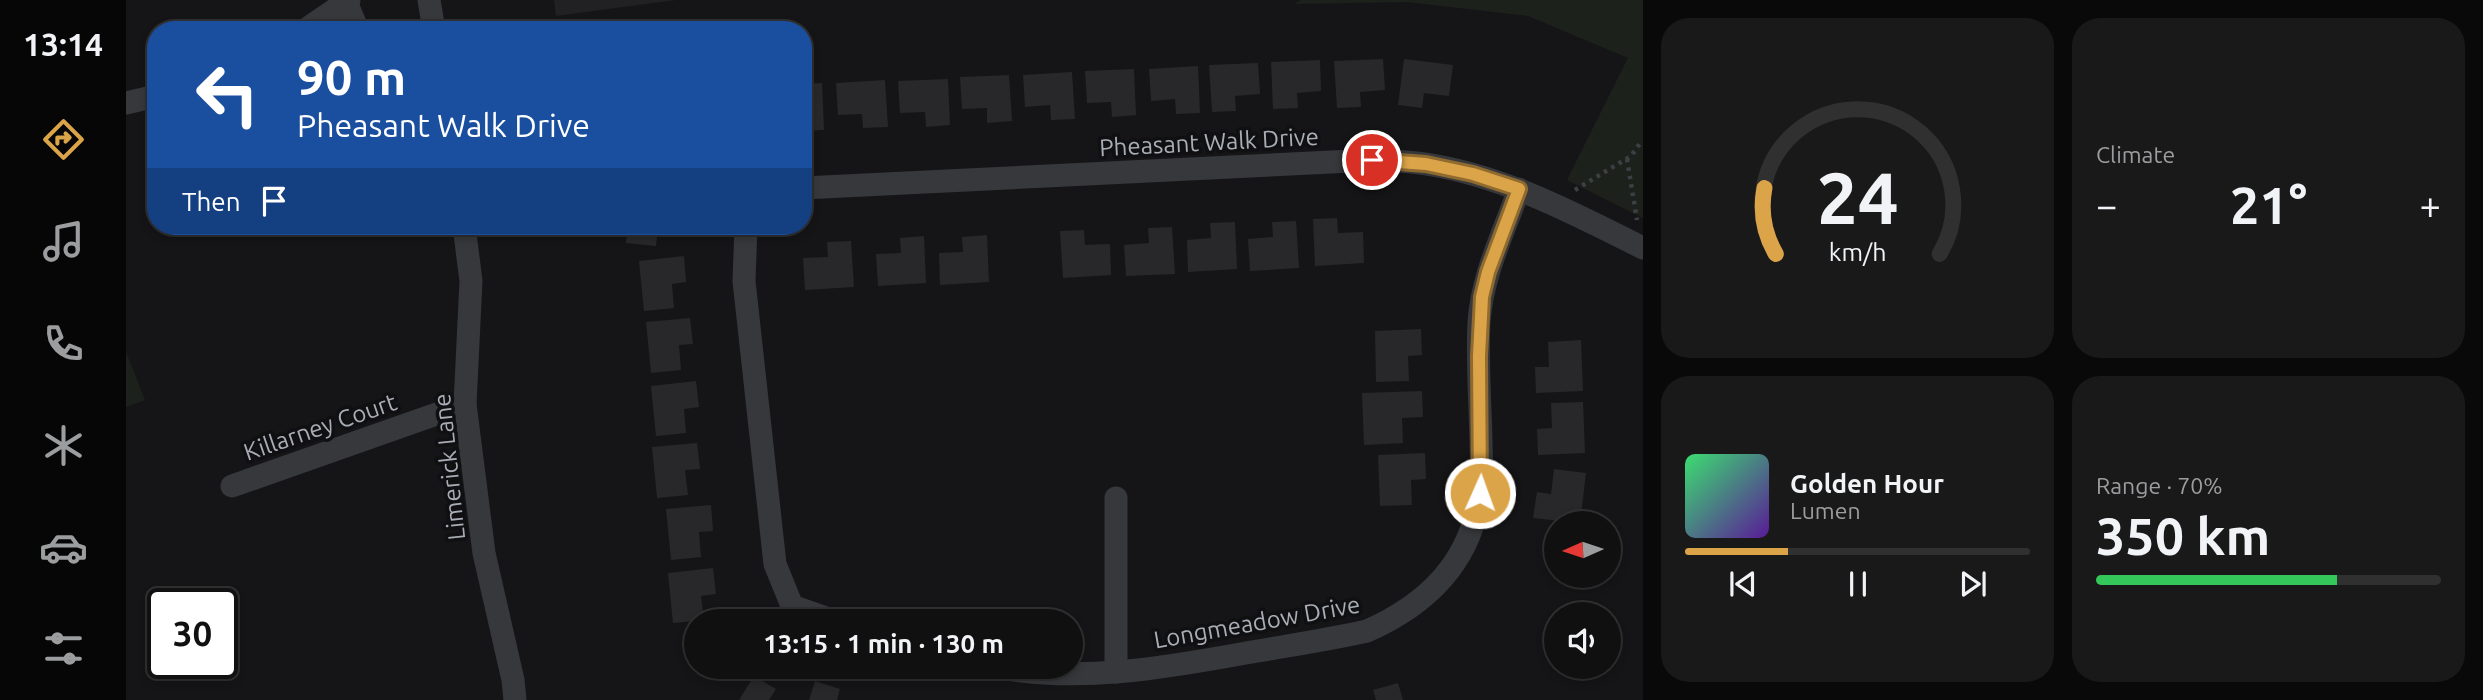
<!DOCTYPE html>
<meta charset="utf-8">
<style>
:root{--surface:#101011;--page:#19191a;--text:#f1f3f6;--muted:#9c9d9f;--line:#303031;--accent:#dca448}
body{margin:0;font-family:Ubuntu,sans-serif;background:var(--page);color:var(--text);height:100vh;display:flex;flex-direction:column;font-size:26px;white-space:nowrap}
*{box-sizing:border-box;margin:0}
p{font-size:23px;color:var(--muted)}
.icon{flex:none;width:38px;height:38px;fill:none;stroke:currentColor;stroke-width:2;stroke-linecap:round;stroke-linejoin:round}
.map{position:relative;flex:1;overflow:hidden}
.sheet{display:flex;flex-direction:column;gap:18px;padding:18px;background:#090909;width:840px}
.sheet>*{flex:none}
.top-card{position:absolute;left:21px;top:21px;width:665px;height:214px;border-radius:28px;box-shadow:0 4px 10px #0003,0 0 0 2px var(--line);background:#1a4fa0;color:#fff;overflow:hidden}
.needle{width:46px;rotate:267deg}
.buttons{position:absolute;left:1418px;top:511px;display:grid;gap:14px}
.buttons a{display:grid;place-items:center;width:77px;height:77px;border-radius:50%;background:var(--surface);box-shadow:0 4px 10px #0003,0 0 0 2px var(--line);font-size:35px}
.speed{position:absolute;left:21px;top:588px;display:flex;gap:14px;font-size:35px;font-weight:700;text-align:center}
.speed>*{display:grid;place-content:center;width:91px;height:91px;border-radius:50%;background:var(--surface);box-shadow:0 4px 10px #0003,0 0 0 2px var(--line);line-height:1}
.speed .limit{border:4px solid #111;border-radius:10px;background:#fff;color:#111}
.pin{position:absolute;display:grid;place-items:center;width:60px;height:60px;color:#fff;margin:-30px;border:4px solid #fff;border-radius:50%;box-shadow:0 2px 7px #0007}
.me{position:absolute;width:77px;margin:-38px;rotate:2deg;stroke-linejoin:round;filter:drop-shadow(0 0 5px #0008)}
.turn{display:flex;align-items:center;gap:24px;height:147px;padding:0 35px;font-size:32px}
.turn .icon{width:91px;height:91px;stroke-width:2.5}
.turn b{display:block;font-size:49px;line-height:60px}
.then{display:flex;align-items:center;height:66px;padding:0 35px;background:#0003;gap:14px;font-size:26px}
.big{font-size:52px;font-weight:600;line-height:1.1}
.sheet .card{flex:1;display:flex;flex-direction:column;justify-content:center;gap:10px;min-width:0;padding:0 24px;border-radius:28px;background:var(--page)}
.sheet .dial{align-items:center;gap:0}
.dial svg{height:182px;overflow:visible;fill:none;stroke:var(--line);stroke-width:7;stroke-linecap:round;text-anchor:middle}
.dial text{fill:var(--text);stroke:none}
.song{display:flex;align-items:center;gap:21px}
.cover{width:84px;height:84px;border-radius:10px;background:linear-gradient(135deg,hsl(140 70% 55%),hsl(270 70% 35%))}
.played{height:7px;border-radius:4px;background:linear-gradient(90deg,var(--accent) 30%,var(--line) 30%)}
.keys{display:flex;justify-content:space-around;direction:ltr}
.heat{display:flex;justify-content:space-between;align-items:center;font-size:38px;direction:ltr}
.charge{height:10px;border-radius:5px;background:linear-gradient(90deg,#34c759 70%,var(--line) 0)}
.sheet .tiles{flex:1;display:grid;gap:18px;grid-template-columns:repeat(2,1fr)}
.trip{position:absolute;left:558px;top:609px;width:399px;height:70px;border-radius:35px;background:var(--surface);box-shadow:0 4px 10px #0003,0 0 0 2px var(--line);font-weight:600;line-height:70px;text-align:center}
main{display:flex;flex:1;min-height:0}
.dock{display:flex;flex-direction:column;width:126px;justify-content:space-around;align-items:center;background:#060607;color:var(--muted)}
.dock .icon{width:49px;height:49px}
.dock .current{color:var(--accent)}
.dock b{font-size:32px;color:var(--text)}
.map>svg:first-child{display:block}
</style>
<main>
<nav class="dock">
<b>13:14</b>
<svg class="icon current" aria-label="directions" viewBox="0 0 24 24"><path d="M12 3l9 9-9 9-9-9zM9 14v-3h6M13 9l2 2-2 2"/></svg>
<svg class="icon" aria-label="music" viewBox="0 0 24 24"><path d="M9 18V5l10-2v13"/><circle cx="6" cy="18" r="3"/><circle cx="16" cy="16" r="3"/></svg>
<svg class="icon" aria-label="phone" viewBox="0 0 24 24"><path d="M5 4h4l2 5-3 2q2 4 5 5l2-3 5 2v4C11 20 4 13 5 4z"/></svg>
<svg class="icon" aria-label="climate" viewBox="0 0 24 24"><path d="M12 3v18M4 7l16 10M4 17L20 7"/></svg>
<svg class="icon" aria-label="car" viewBox="0 0 24 24"><path d="M5 17H2v-5l4-1 3-4h7l3 4 3 1v5h-3M9 17h6M6 11h13"/><circle cx="7" cy="17" r="2"/><circle cx="17" cy="17" r="2"/></svg>
<svg class="icon" aria-label="filters" viewBox="0 0 24 24"><path d="M4 7h16M4 17h16"/><circle cx="9" cy="7" r="2"/><circle cx="15" cy="17" r="2"/></svg>
</nav>
<div class="map">
<svg width="1517" height="700" viewBox="0 0 1517 700">
<rect width="100%" height="100%" fill="#151517"/>
<!-- built -->
<polygon fill="#212124" points="428,0 550,0 430,16"/>
<!-- green -->
<g fill="#1c211c">
<polygon points="1175,0 1517,0 1517,218 1441,180 1502,58 1402,16 1281,2 1168,4"/>
<polygon points="0,352 19,400 0,407"/>
</g>
<!-- building -->
<g fill="#28282b">
<polygon points="1257,59 1259,90 1234,92 1235,107 1211,108 1208,61"/>
<polygon points="1278,59 1327,65 1323,96 1298,93 1296,108 1272,105"/>
<polygon points="1194,60 1195,91 1171,93 1172,108 1147,109 1145,62"/>
<polygon points="1132,63 1134,94 1109,96 1110,111 1086,112 1083,65"/>
<polygon points="1072,66 1074,113 1050,114 1049,99 1025,101 1023,69"/>
<polygon points="1008,69 1010,115 986,117 985,102 961,103 959,71"/>
<polygon points="946,72 949,119 925,120 924,105 899,107 897,75"/>
<polygon points="883,75 886,121 861,123 861,108 836,109 834,77"/>
<polygon points="822,79 824,125 800,127 799,112 774,113 772,81"/>
<polygon points="759,80 762,127 737,128 736,114 712,115 710,83"/>
<polygon points="696,83 698,130 677,131 677,84"/>
<polygon points="1211,218 1212,233 1237,232 1238,263 1189,266 1187,219"/>
<polygon points="1170,221 1173,268 1124,271 1122,239 1147,237 1146,222"/>
<polygon points="1109,222 1111,269 1062,272 1061,240 1085,238 1084,223"/>
<polygon points="501,226 532,226 530,246 500,243"/>
<polygon points="1046,227 1049,274 1000,276 998,245 1023,243 1022,228"/>
<polygon points="958,230 959,245 984,244 985,275 937,278 934,231"/>
<polygon points="861,235 863,282 814,285 813,253 837,252 836,237"/>
<polygon points="798,236 800,283 752,286 750,254 775,253 774,238"/>
<polygon points="725,241 728,287 679,290 677,258 702,257 701,242"/>
<polygon points="558,256 560,282 546,284 548,308 518,311 513,261"/>
<polygon points="564,318 567,344 553,345 555,370 525,373 520,322"/>
<polygon points="1295,329 1296,355 1282,356 1283,381 1250,382 1249,331"/>
<polygon points="1455,340 1457,391 1410,393 1409,367 1423,367 1422,342"/>
<polygon points="570,381 573,407 558,409 560,433 530,436 525,386"/>
<polygon points="1296,391 1297,417 1276,418 1277,443 1238,445 1236,393"/>
<polygon points="1457,402 1459,453 1412,455 1411,429 1426,428 1425,403"/>
<polygon points="571,443 574,469 559,470 562,495 531,498 526,447"/>
<polygon points="1299,453 1300,479 1285,480 1286,505 1254,506 1252,455"/>
<polygon points="1428,469 1460,473 1454,523 1407,518 1411,492 1425,494"/>
<polygon points="585,505 587,531 573,532 575,557 545,560 540,509"/>
<polygon points="587,568 590,594 575,596 578,620 547,623 542,573"/>
<polygon points="628,676 650,689 643,700 613,700"/>
<polygon points="689,681 714,689 711,700 683,700"/>
<polygon points="1272,683 1277,700 1250,700 1247,690"/>
</g>
<g fill="none" stroke-linecap="round" stroke-linejoin="round">
<!-- path -->
<g stroke="#3d3f42" stroke-width="4.5" stroke-dasharray="3.5 5" stroke-linecap="butt">
<polyline points="1501,159 1511,220"/>
<polyline points="1449,190 1505,156 1515,142"/>
</g>
<!-- minor -->
<g stroke="#37383b" stroke-width="23">
<polyline points="303,0 308,30"/>
<polyline points="220,2 232,30"/>
<polyline points="179,30 223,0"/>
<polyline points="0,103 30,96"/>
<path d="M 677,188 L 1246,160 C 1264,161 1282,161 1300,164 C 1378,176 1447,213 1517,248"/>
<polyline points="338,226 345,281 339,404 358,553 387,680 389,700"/>
<polyline points="620,226 618,281 649,564 666,606 709,621"/>
<polyline points="106,486 339,404"/>
<polyline points="990,498 990,672"/>
<path d="M 869,667 C 952,683 1038,668 1120,653 C 1160,646 1201,640 1241,631 C 1302,604 1345,562 1354,493 C 1357,476 1355,457 1355,440 C 1354,400 1351,361 1353,322 C 1356,275 1378,232 1393,189"/>
</g>
</g>
<g fill="none" stroke-linecap="round" stroke-linejoin="round">
<defs>
<polyline id="route" points="1246,160 1300,164 1347,174 1393,189 1362,272 1356,297 1353,356 1354,493"/>
</defs>
<!-- route casing -->
<use href="#route" stroke="#8f6b2f" stroke-width="18"/>
<!-- route -->
<use href="#route" stroke="#dca448" stroke-width="12"/>
</g>
<g text-anchor="middle" dominant-baseline="central" stroke-width="7" stroke-linejoin="round" paint-order="stroke">
<!-- street labels -->
<g font-size="24" fill="#a9adb5" stroke="#101012">
<text transform="translate(1083 142) rotate(-3)">Pheasant Walk Drive</text>
<text transform="translate(194 427) rotate(-19)">Killarney Court</text>
<text transform="translate(323 467) rotate(-96)">Limerick Lane</text>
<text transform="translate(1131 622) rotate(-10)">Longmeadow Drive</text>
</g>
</g>
</svg>
<div class="buttons">
<a><svg class="needle" viewBox="-14 -14 28 28"><path d="M0-13l5 13h-10z" fill="#e53935"/><path d="M0 13l5-13h-10z" fill="#9c9d9f"/></svg></a>
<a><svg class="icon" aria-label="sound" viewBox="0 0 24 24"><path d="M4 9h4l5-4v14l-5-4H4zM17 9q2 3 0 6"/></svg></a>
</div>
<div class="speed"><div class="limit">30</div></div>
<div class="pin" style="left:1246px;top:160px;background:#d93025"><svg class="icon" aria-label="arrive" viewBox="0 0 24 24"><path d="M6 21V4h12l-3 4 3 4H6"/></svg></div>
<svg class="me" style="left:1354px;top:493px" viewBox="-20 -20 40 40"><circle r="17" fill="#dca448" stroke="#fff" stroke-width="3"/><path d="M0-11L8 9 0 5-8 9z" fill="#fff"/></svg>
<div class="trip">13:15 · 1 min · 130 m</div>
<div class="top-card">
<div class="turn"><svg class="icon" aria-label="left" viewBox="0 0 24 24"><path d="M17 20v-9H6M10 6l-5 5 5 5"/></svg><div><b>90 m</b>Pheasant Walk Drive</div></div>
<div class="then">Then<svg class="icon" aria-label="arrive" viewBox="0 0 24 24"><path d="M6 21V4h12l-3 4 3 4H6"/></svg></div>
</div>
</div>
<section class="sheet">
<div class="tiles">
<div class="card dial"><svg viewBox="0 0 100 80">
<path d="M14 69A42 42 0 1 1 86 69"/>
<path d="M14 69A42 42 0 0 1 9 40" stroke="#dca448"/>
<text x="50" y="56" font-size="32" font-weight="700">24</text>
<text x="50" y="72" font-size="11">km/h</text>
</svg></div>
<div class="card"><p>Climate</p>
<div class="heat"><a>−</a><b class="big">21°</b><a>+</a></div>
</div>
<div class="card">
<div class="song"><i class="cover"></i><div><b>Golden Hour</b><p>Lumen</p></div></div>
<div class="played"></div>
<div class="keys"><svg class="icon" aria-label="previous" viewBox="0 0 24 24"><path d="M18 5L8 12l10 7zM5 5v14"/></svg><svg class="icon" aria-label="pause" viewBox="0 0 24 24"><path d="M8 5v14M16 5v14"/></svg><svg class="icon" aria-label="next" viewBox="0 0 24 24"><path d="M6 5l10 7-10 7zM19 5v14"/></svg></div>
</div>
<div class="card"><p>Range · 70%</p><b class="big">350 km</b><div class="charge"></div></div>
</div>
</section>
</main>
